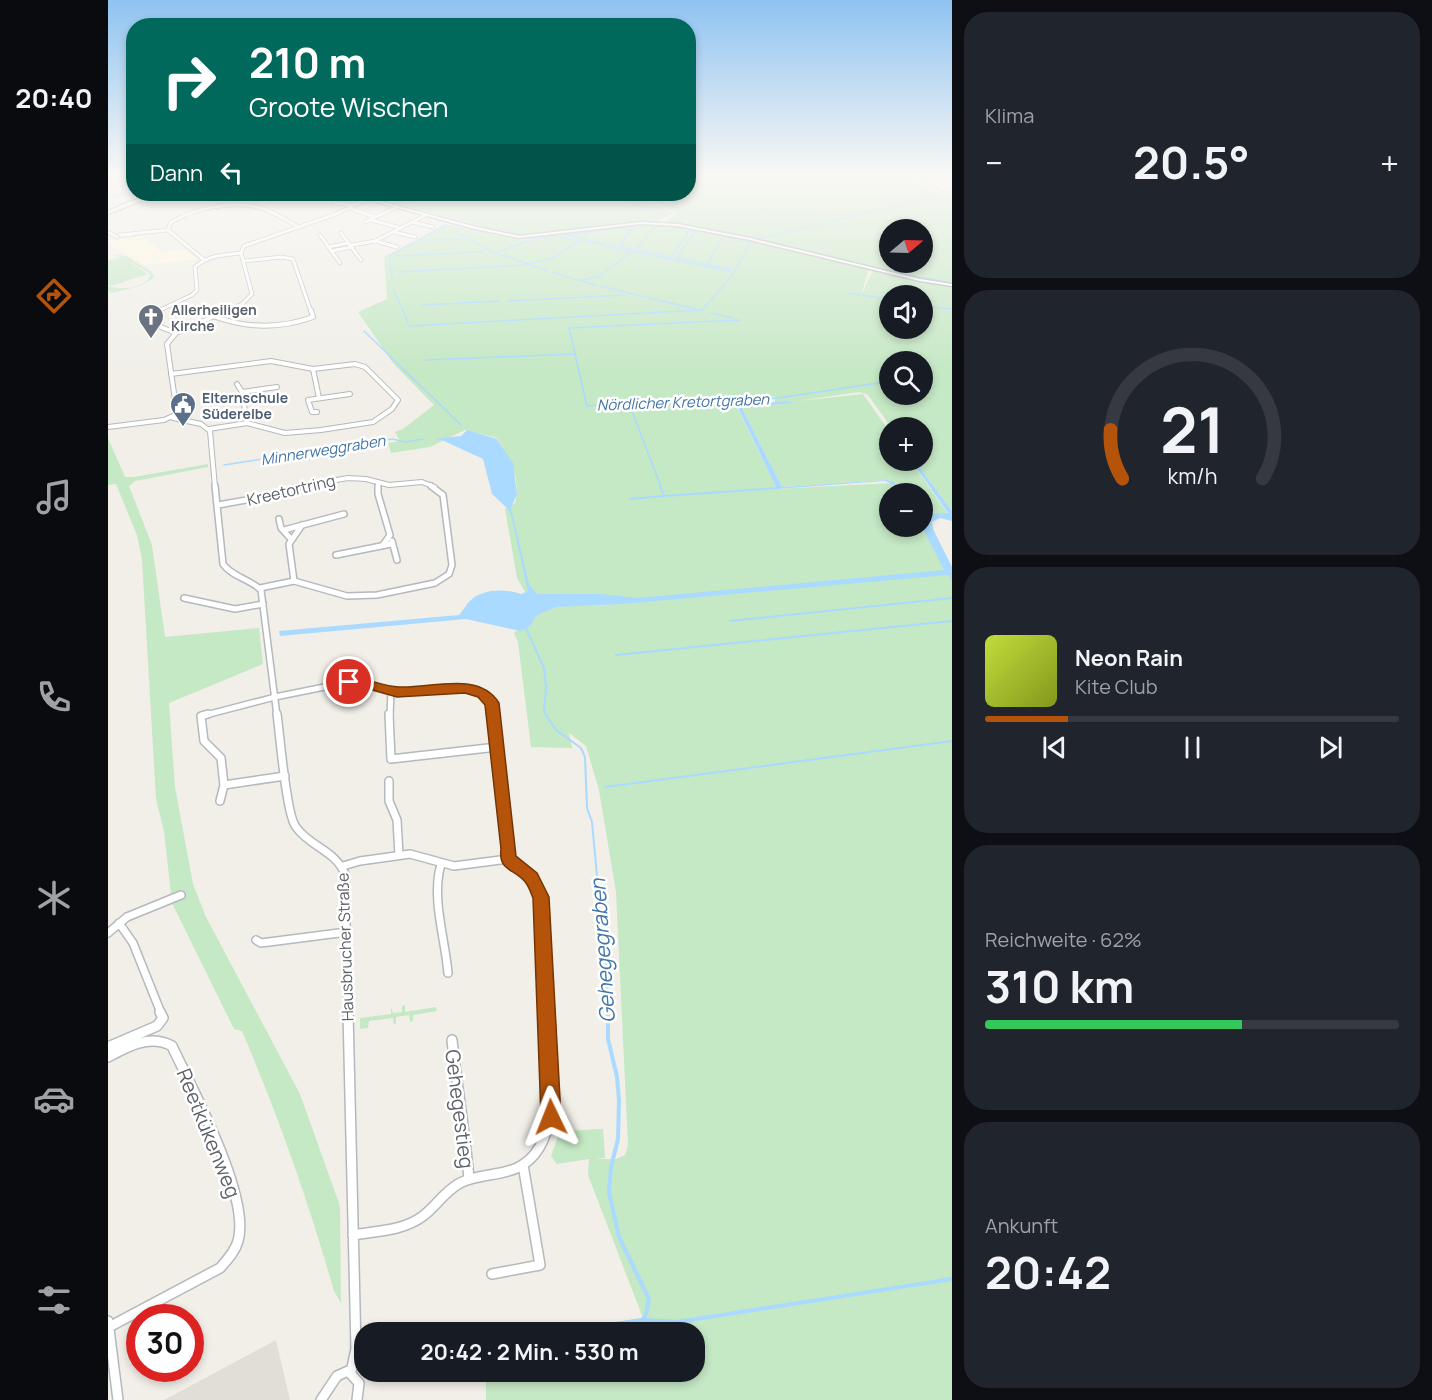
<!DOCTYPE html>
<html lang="de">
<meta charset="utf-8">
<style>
:root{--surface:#171b24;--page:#20242c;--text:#f1f3f6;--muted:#9ea1a6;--line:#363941;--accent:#b45309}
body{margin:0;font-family:Manrope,sans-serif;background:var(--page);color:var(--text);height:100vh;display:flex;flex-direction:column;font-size:22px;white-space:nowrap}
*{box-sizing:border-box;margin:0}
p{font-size:20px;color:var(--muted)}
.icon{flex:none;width:33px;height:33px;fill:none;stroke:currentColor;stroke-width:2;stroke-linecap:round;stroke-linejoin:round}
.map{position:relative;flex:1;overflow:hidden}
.drawer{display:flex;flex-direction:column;gap:12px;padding:12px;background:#0d0f14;width:480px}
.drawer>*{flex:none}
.guide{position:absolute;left:18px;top:18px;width:570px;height:183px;border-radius:24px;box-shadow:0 3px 9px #0003;background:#00695c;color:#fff;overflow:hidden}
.needle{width:39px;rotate:71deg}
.controls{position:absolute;left:771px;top:219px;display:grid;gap:12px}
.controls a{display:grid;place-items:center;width:54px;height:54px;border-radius:50%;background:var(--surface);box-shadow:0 3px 9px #0003;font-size:30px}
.speed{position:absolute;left:18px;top:1304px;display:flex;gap:12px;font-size:30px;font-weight:700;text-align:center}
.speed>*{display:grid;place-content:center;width:78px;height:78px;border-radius:50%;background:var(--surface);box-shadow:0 3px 9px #0003;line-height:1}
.speed .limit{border:9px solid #d22;background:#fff;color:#111}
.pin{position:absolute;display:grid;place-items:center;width:51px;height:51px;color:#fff;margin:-26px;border:3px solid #fff;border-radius:50%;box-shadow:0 2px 6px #0007}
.me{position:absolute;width:66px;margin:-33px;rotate:358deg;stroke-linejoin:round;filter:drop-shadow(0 0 4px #0008)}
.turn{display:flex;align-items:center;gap:21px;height:126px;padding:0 24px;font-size:27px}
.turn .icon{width:78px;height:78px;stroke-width:2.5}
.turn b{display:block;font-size:42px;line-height:51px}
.then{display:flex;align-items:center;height:57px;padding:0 24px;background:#0003;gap:12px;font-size:22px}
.big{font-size:45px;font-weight:700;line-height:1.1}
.drawer .widget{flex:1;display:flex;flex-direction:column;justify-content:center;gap:9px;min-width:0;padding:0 21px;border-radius:24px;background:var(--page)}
.drawer .dial{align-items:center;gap:0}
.dial svg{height:156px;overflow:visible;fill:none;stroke:var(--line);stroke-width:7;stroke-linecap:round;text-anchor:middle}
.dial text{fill:var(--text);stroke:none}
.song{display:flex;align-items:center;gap:18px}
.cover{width:72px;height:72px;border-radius:9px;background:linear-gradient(135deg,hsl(70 70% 55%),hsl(70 70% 35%))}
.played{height:6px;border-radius:3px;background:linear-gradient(90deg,var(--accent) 20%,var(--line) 20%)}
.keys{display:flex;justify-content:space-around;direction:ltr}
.heat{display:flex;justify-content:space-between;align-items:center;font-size:33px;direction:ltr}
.charge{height:9px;border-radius:4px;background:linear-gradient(90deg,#34c759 62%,var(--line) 0)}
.trip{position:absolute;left:246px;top:1322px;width:351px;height:60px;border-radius:24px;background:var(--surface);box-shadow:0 3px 9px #0003;font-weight:700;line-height:60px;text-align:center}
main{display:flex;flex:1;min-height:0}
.dock{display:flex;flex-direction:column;width:108px;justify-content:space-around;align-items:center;background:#090b0e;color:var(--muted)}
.dock .icon{width:42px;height:42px}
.dock .active{color:var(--accent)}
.dock b{font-size:27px;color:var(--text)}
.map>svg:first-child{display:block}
</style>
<main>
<nav class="dock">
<b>20:40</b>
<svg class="icon active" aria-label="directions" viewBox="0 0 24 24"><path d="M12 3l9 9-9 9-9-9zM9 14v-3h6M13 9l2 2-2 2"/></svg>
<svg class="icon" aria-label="music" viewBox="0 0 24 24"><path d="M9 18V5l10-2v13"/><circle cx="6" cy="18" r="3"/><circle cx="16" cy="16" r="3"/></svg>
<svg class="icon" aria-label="phone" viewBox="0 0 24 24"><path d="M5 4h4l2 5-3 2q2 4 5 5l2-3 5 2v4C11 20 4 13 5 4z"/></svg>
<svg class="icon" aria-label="climate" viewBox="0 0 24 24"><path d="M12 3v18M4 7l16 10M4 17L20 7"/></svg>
<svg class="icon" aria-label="car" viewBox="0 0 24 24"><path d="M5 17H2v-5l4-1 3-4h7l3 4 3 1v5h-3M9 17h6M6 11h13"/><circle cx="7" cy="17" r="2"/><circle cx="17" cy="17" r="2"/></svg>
<svg class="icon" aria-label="filters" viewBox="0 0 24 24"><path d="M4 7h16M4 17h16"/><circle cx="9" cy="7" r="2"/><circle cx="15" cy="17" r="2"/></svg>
</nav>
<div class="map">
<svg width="844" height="1400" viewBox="0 0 844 1400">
<rect width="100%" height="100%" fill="#f1efe8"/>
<!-- commercial -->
<polygon fill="#fef7e0" points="34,235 53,252 76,249 90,259 37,265 0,244 0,241"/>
<!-- education -->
<polygon fill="#e1ded6" points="168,1340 182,1400 56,1400"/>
<!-- green -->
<g fill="#c5e8c5" fill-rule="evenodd">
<path d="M 581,176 L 797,176 L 821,189 L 844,197 L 844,283 L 807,278 L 604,230 L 557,222 L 569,213 L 528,194 L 580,194 ZM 782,230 L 814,230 L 814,262 L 782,262 Z"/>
<polygon points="249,194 523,194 566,213 551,220 410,235"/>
<path d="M 337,224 L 410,240 L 547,224 C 619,231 690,251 761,269 L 753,295 L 765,270 L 844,286 L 844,511 L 807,461 L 814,460 L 814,428 L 783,427 L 760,395 L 751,392 L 690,401 L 755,394 L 781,431 L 782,460 L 803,461 L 840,514 L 820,514 L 815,518 L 814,494 L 795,493 L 788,484 L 779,480 L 674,487 L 634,408 L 685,403 L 666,403 L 668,397 L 628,405 L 669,489 L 783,483 L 789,493 L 782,494 L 782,526 L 814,527 L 844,582 L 844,1400 L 378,1400 L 378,1371 L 586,1371 L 586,1332 L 448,1332 L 535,1318 L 480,1175 L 481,1159 L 449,1164 L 443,1156 L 452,1131 L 495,1129 L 497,1158 L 487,1159 L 508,1159 L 517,1155 L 520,1145 L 508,892 L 491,790 L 478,746 L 461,733 L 464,748 L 423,747 L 410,642 L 406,633 L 436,606 L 504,605 L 419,595 L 409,578 L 397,509 L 407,503 C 413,478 402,458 389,438 L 357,430 L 322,447 L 283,453 L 280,443 L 292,441 L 287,432 L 295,429 L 326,405 L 285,363 L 250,312 L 279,299 L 276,257 ZM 782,296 L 814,296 L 814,328 L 782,328 ZM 782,362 L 814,362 L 814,394 L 782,394 Z"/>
<path d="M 0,254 L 18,256 L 44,272 L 46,278 L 32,286 L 3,293 L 0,290 L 0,286 C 13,290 36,289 42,276 L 41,273 L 13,257 L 40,274 L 3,286 L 0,284 L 0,261 L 13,257 Z"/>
<path d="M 0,438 L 17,477 L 26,477 L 100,464 L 100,467 L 27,481 L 21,486 L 44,545 L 57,637 L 151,628 L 155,664 L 61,703 L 67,787 L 85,884 L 98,917 L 192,1094 L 232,1206 L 233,1303 L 226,1291 C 200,1200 171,1118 134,1031 L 126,1029 L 64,903 L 56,831 L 48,799 L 34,560 L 29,535 L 8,484 L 0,485 Z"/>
<polygon points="297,1005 297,1012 328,1007 329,1011 305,1015 305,1021 302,1022 301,1015 288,1017 288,1024 286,1024 285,1018 261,1021 260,1028 252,1029 252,1018 283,1014 283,1007 285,1013 294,1012 294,1006"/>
</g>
<!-- water -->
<g fill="#aadaff">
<polygon points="679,401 685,403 634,408 674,487 779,480 786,482 795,493 788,493 784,484 777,481 669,489 629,406"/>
<path d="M 359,430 L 389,439 L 405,463 L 409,494 L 403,508 L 421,584 L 429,594 L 492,594 L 531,598 L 836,570 L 814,527 L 815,518 L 820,514 L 840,513 L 803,460 L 807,461 L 844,511 L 844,521 L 832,518 L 824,522 L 825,529 L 844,567 L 844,582 L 840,575 L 514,604 L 448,607 L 429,615 L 422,626 L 412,631 L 358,619 L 172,636 L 171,631 L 351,615 C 356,610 358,604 363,600 C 376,588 398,589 413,594 L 420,591 L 403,515 L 400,509 L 384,494 L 375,459 L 334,440 L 326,439 L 353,436 Z"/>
</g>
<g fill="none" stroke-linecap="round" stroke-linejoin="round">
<!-- stream-far2 -->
<g stroke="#aadaff" stroke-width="1.5">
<polyline points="806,176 838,193"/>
<polyline points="834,191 844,189"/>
<polyline points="247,194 373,228"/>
<polyline points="504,194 560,216"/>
<polyline points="0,198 17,193 13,187 26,180"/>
<path d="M 559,222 C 655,238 748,267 844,283"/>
<polyline points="549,224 527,250 564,257 582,229 559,225"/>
<polyline points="537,225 544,224"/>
<polyline points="345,231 387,253 426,239 448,236"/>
<polyline points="458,231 551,221"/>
<polyline points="399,233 414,236"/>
<polyline points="608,234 636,241"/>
<polyline points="459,235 534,225"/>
<polyline points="459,235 497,244"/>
<polyline points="451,237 477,242"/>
<polyline points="650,239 839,194 844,196"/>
<polyline points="318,240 352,239"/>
<polyline points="480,243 488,244"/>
<polyline points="500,244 523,249"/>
<polyline points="492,245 508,249"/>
<polyline points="511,246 525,227"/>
<polyline points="511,249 621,271"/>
<polyline points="336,254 378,251"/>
<polyline points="391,254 440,271"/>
<polyline points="288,256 334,254"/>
<polyline points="280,257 338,225"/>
<polyline points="282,260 284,279"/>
<polyline points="593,263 569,258 588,230 603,233"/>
<polyline points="419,264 443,259 471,241"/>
<polyline points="595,264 623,269"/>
<polyline points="599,264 616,236"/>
<polyline points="290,272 416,265"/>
<polyline points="444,272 463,278"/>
<polyline points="467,279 487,285"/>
<polyline points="471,281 491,276 524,252"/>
<polyline points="492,286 587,309"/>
<polyline points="286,291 292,304"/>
<polyline points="739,293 752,295"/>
<polyline points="755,295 782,300"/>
<polyline points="399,301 517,295"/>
<polyline points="314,305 391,301"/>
<polyline points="293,306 300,323"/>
<polyline points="814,306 844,309"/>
<polyline points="603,313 624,318"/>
<polyline points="632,320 461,328 479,406 663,399 777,382"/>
<polyline points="301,326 594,310 623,277 643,242"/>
<polyline points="256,331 353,425"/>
<polyline points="318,360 466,354"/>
<polyline points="524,411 553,487"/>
<polyline points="116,465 284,439 297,442 315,439"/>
</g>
<!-- stream-far1 -->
<g stroke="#aadaff" stroke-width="2">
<polyline points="552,486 556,496 671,488"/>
<polyline points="522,499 556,496"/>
<polyline points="622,621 844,598"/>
<polyline points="417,626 436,668 438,688 436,712 448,730 473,748 477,757 479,808 484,822 489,876 490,923 499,967 500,1013"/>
<polyline points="508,655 844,621"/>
<polyline points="497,787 844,741"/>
</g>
<!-- stream -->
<g stroke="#aadaff" stroke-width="4">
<polyline points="500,1012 500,1039 509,1077 511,1100 510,1139 503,1167 501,1192 511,1237 541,1299 538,1315 534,1320"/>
<polyline points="453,1332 534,1320 569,1322 844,1279"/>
</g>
<defs>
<g id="minor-far4">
<polyline points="0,180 7,176"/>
<polyline points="228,194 226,203 246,205"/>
<polyline points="241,208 267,217"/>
<polyline points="263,220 293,228"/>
<polyline points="257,222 289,207"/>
<polyline points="304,222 325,227"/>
<polyline points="0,232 9,237"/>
<polyline points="286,232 307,237"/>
<polyline points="233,233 253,260"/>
<polyline points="24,235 12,235 60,230"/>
<polyline points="212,235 232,263"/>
<polyline points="244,245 267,241"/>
<polyline points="220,247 241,243"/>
<polyline points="289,247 267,241 318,215"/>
<polyline points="223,251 244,247"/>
<path d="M 96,260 L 60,230 L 63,222 C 89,208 124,200 153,208 C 167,212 179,221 191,227"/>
<polyline points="136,261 173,257 185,259 203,312"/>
<path d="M 48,312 L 84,295 L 89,290 L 87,267 C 100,255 116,255 133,253"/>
<polyline points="116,312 134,304 144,294 133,253 136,246 228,214 259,199"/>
</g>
<g id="minor-far3">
<polyline points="51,310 43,314 40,319 43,323 68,333"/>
<path d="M 105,316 C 137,328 172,329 205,317 L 203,310"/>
<polyline points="205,369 211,398"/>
<polyline points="63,374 163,361 205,369 247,364 257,367 290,400 284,409 265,422 213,430 177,433 139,423 101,429"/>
<polyline points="129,384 134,392 139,423"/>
<polyline points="134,392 169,387"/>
<polyline points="209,412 204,412 200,400 242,394"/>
<polyline points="65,418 93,424 102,431 107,487"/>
<polyline points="0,427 56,420 69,414 59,344 68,333 120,310"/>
<polyline points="270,484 270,487"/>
<polyline points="189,487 240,478 258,479 281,485 314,482 327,487"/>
</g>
<g id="minor-far2">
<path d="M 107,486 L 115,564 C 124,577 142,579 153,590 L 169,716"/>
<polyline points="270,486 270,494 282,535 275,545"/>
<polyline points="110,505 166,495 193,486"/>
<polyline points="171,519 173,528 183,539"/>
<polyline points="176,530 236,514"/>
<polyline points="284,541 289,560"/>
<polyline points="228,555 283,544"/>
<polyline points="186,581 181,544 194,525"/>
<polyline points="152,588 186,581 239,596 269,595 327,583 341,574 344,565 335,495 323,486"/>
<polyline points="76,598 127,609 155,604"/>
<polyline points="94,716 167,697 241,682 257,683 289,692 354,688 370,692 381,700 387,716"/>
<polyline points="282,716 283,691"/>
</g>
<g id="minor-far1">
<polyline points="100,714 93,716 96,741 113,758 116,785 112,801"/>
<path d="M 169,714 C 172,735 178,815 188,827 C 202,847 227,850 237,874 L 240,1013"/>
<polyline points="281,714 283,759 389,747"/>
<polyline points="386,714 401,848 400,859"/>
<polyline points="281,781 281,801 289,820 291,855"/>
<polyline points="116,785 177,776"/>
<path d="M 333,864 C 323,898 337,938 340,973"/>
<polyline points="235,866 252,861 302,854 346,866 400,859 424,878 433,897 439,1013"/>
<polyline points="11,923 25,943 53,1013"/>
<polyline points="0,933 19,917 73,895"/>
<polyline points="148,940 153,943 239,932"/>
</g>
<g id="minor">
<polyline points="240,1012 248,1349 243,1372"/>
<path d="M 344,1040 C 349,1087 357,1132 361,1179"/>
<polyline points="0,1047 49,1026 55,1018 52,1012"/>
<path d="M 0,1057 C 20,1046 42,1034 64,1046 C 84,1089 143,1197 130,1241 C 127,1252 119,1260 112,1268 L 1,1327"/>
<path d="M 245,1235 C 269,1231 295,1231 315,1216 C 328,1206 337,1191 352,1183 C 370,1174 391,1176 409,1168 C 459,1145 441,1057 438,1012"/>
<polyline points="384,1274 432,1265 415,1165"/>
<polyline points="0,1321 10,1400"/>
<polyline points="213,1400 229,1376 240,1371 251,1383 249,1400"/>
</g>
<g id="secondary">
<polygon points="47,194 51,194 0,214 0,211 21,202"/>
<polygon points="239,194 244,194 365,226 411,236 533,222 570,224 642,238 812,279 844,284 844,286 812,281 642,240 570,226 533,224 411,238 363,228"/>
</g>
</defs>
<!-- minor-far4 casing -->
<use href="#minor-far4" stroke="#b5b8bc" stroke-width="4.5"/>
<!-- minor-far3 casing -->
<use href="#minor-far3" stroke="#b5b8bc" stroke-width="6"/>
<!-- minor-far2 casing -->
<use href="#minor-far2" stroke="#b5b8bc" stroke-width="8"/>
<!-- minor-far1 casing -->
<use href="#minor-far1" stroke="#b5b8bc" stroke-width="10"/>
<!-- minor casing -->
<use href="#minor" stroke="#b5b8bc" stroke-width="12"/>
<!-- secondary casing -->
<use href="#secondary" stroke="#b6babf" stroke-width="3"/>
<!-- minor-far4 -->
<use href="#minor-far4" stroke="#fff" stroke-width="3"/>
<!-- minor-far3 -->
<use href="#minor-far3" stroke="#fff" stroke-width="4"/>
<!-- minor-far2 -->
<use href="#minor-far2" stroke="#fff" stroke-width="5"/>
<!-- minor-far1 -->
<use href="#minor-far1" stroke="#fff" stroke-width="7"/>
<!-- minor -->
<use href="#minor" stroke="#fff" stroke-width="9"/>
<!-- secondary -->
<use href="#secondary" fill="#fff" fill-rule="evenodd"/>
</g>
<!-- sky -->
<linearGradient id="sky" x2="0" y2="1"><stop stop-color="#8fc3f1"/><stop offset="0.47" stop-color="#f9f8f5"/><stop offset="1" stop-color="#f9f8f5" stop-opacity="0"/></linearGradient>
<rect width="844" height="372" fill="url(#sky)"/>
<!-- route -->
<path fill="#b45309" stroke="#753606" stroke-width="1.5" d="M 241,677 C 259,678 274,686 291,687 C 322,689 371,670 391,703 L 408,856 L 429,873 L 441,897 L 453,1117 L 450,1124 L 443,1127 L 436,1124 L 433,1117 L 425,898 C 423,893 421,887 418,883 C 407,868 390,872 393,849 L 377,705 L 370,697 L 357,693 L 289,697 L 257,688 L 237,686 L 235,682 L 237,679 Z"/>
<!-- icons -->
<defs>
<symbol id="church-pin" viewBox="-11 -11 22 30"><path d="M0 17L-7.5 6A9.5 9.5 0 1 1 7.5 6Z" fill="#6b7280" stroke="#fff"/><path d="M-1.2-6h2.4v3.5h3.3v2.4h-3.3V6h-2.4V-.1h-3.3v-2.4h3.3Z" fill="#fff"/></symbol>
<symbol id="civic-pin" viewBox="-11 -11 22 30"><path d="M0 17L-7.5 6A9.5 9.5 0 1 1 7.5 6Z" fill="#5c6f8a" stroke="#fff"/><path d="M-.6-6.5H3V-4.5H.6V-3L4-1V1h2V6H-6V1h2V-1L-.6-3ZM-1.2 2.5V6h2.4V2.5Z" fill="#fff"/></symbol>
</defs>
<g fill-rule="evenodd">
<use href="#church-pin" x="28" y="302" width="30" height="40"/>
<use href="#civic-pin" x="60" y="390" width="30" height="40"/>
</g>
<g text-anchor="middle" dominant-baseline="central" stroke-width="5" stroke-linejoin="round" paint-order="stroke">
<!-- far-worship labels -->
<g font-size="14" font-weight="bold" fill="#5b616d" stroke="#fff" text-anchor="start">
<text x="63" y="309">Allerheiligen<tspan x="63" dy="16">Kirche</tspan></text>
</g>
<!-- far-service labels -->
<g font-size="14" font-weight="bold" fill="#4e5e75" stroke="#fff" text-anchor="start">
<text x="94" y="397">Elternschule<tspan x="94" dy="16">Süderelbe</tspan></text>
</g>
<!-- far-water labels -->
<g font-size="15" font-style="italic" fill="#4174aa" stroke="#fff">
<text transform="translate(575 402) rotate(-2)">Nördlicher Kretortgraben</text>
<text transform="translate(215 450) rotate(-9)">Minnerweggraben</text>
</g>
<!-- street labels -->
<g font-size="16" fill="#5f6368" stroke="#fff">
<text transform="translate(183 490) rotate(-13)">Kreetortring</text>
<text transform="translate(237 947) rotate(-92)">Hausbrucher Straße</text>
</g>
<!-- near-street labels -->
<g font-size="20" fill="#5f6368" stroke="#fff">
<text transform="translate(352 1109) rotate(83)">Gehegestieg</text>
<text transform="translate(101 1133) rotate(68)">Reetkükenweg</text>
</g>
<!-- near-water labels -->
<g font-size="21" font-style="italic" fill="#4174aa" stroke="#fff">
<text transform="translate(494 951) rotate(-94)">Gehegegraben</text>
</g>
</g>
</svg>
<div class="controls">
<a><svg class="needle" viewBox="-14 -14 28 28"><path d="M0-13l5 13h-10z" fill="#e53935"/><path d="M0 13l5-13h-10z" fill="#9ea1a6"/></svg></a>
<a><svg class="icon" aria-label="sound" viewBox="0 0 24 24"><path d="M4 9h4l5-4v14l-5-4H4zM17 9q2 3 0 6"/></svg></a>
<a><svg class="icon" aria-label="search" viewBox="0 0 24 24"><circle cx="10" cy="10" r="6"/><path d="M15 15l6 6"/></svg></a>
<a>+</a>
<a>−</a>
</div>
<div class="speed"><div class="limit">30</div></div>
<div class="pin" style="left:241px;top:682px;background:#d93025"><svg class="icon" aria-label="arrive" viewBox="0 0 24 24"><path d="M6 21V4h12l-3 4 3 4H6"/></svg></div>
<svg class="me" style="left:443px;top:1117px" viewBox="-20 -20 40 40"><path d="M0-17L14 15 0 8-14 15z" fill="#b45309" stroke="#fff" stroke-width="4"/></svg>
<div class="trip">20:42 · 2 Min. · 530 m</div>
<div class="guide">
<div class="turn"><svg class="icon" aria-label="right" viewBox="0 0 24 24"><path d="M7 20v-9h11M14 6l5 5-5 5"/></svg><div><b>210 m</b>Groote Wischen</div></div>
<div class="then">Dann<svg class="icon" aria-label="left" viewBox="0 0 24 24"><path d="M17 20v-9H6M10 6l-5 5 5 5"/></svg></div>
</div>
</div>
<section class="drawer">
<div class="widget"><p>Klima</p>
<div class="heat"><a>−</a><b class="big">20.5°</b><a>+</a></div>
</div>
<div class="widget dial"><svg viewBox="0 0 100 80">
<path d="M14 69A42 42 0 1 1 86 69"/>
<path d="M14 69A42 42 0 0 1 8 44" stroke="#b45309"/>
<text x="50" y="56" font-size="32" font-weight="700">21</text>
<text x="50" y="72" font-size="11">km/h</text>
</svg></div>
<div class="widget">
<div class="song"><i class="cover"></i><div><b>Neon Rain</b><p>Kite Club</p></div></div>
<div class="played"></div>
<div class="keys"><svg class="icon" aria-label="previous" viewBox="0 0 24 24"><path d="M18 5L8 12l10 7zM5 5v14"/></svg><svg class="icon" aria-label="pause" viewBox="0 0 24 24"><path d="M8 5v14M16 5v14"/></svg><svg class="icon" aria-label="next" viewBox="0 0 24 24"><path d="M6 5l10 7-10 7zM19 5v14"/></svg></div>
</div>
<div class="widget"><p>Reichweite · 62%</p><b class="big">310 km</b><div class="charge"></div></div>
<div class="widget"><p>Ankunft</p><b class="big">20:42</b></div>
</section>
</main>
